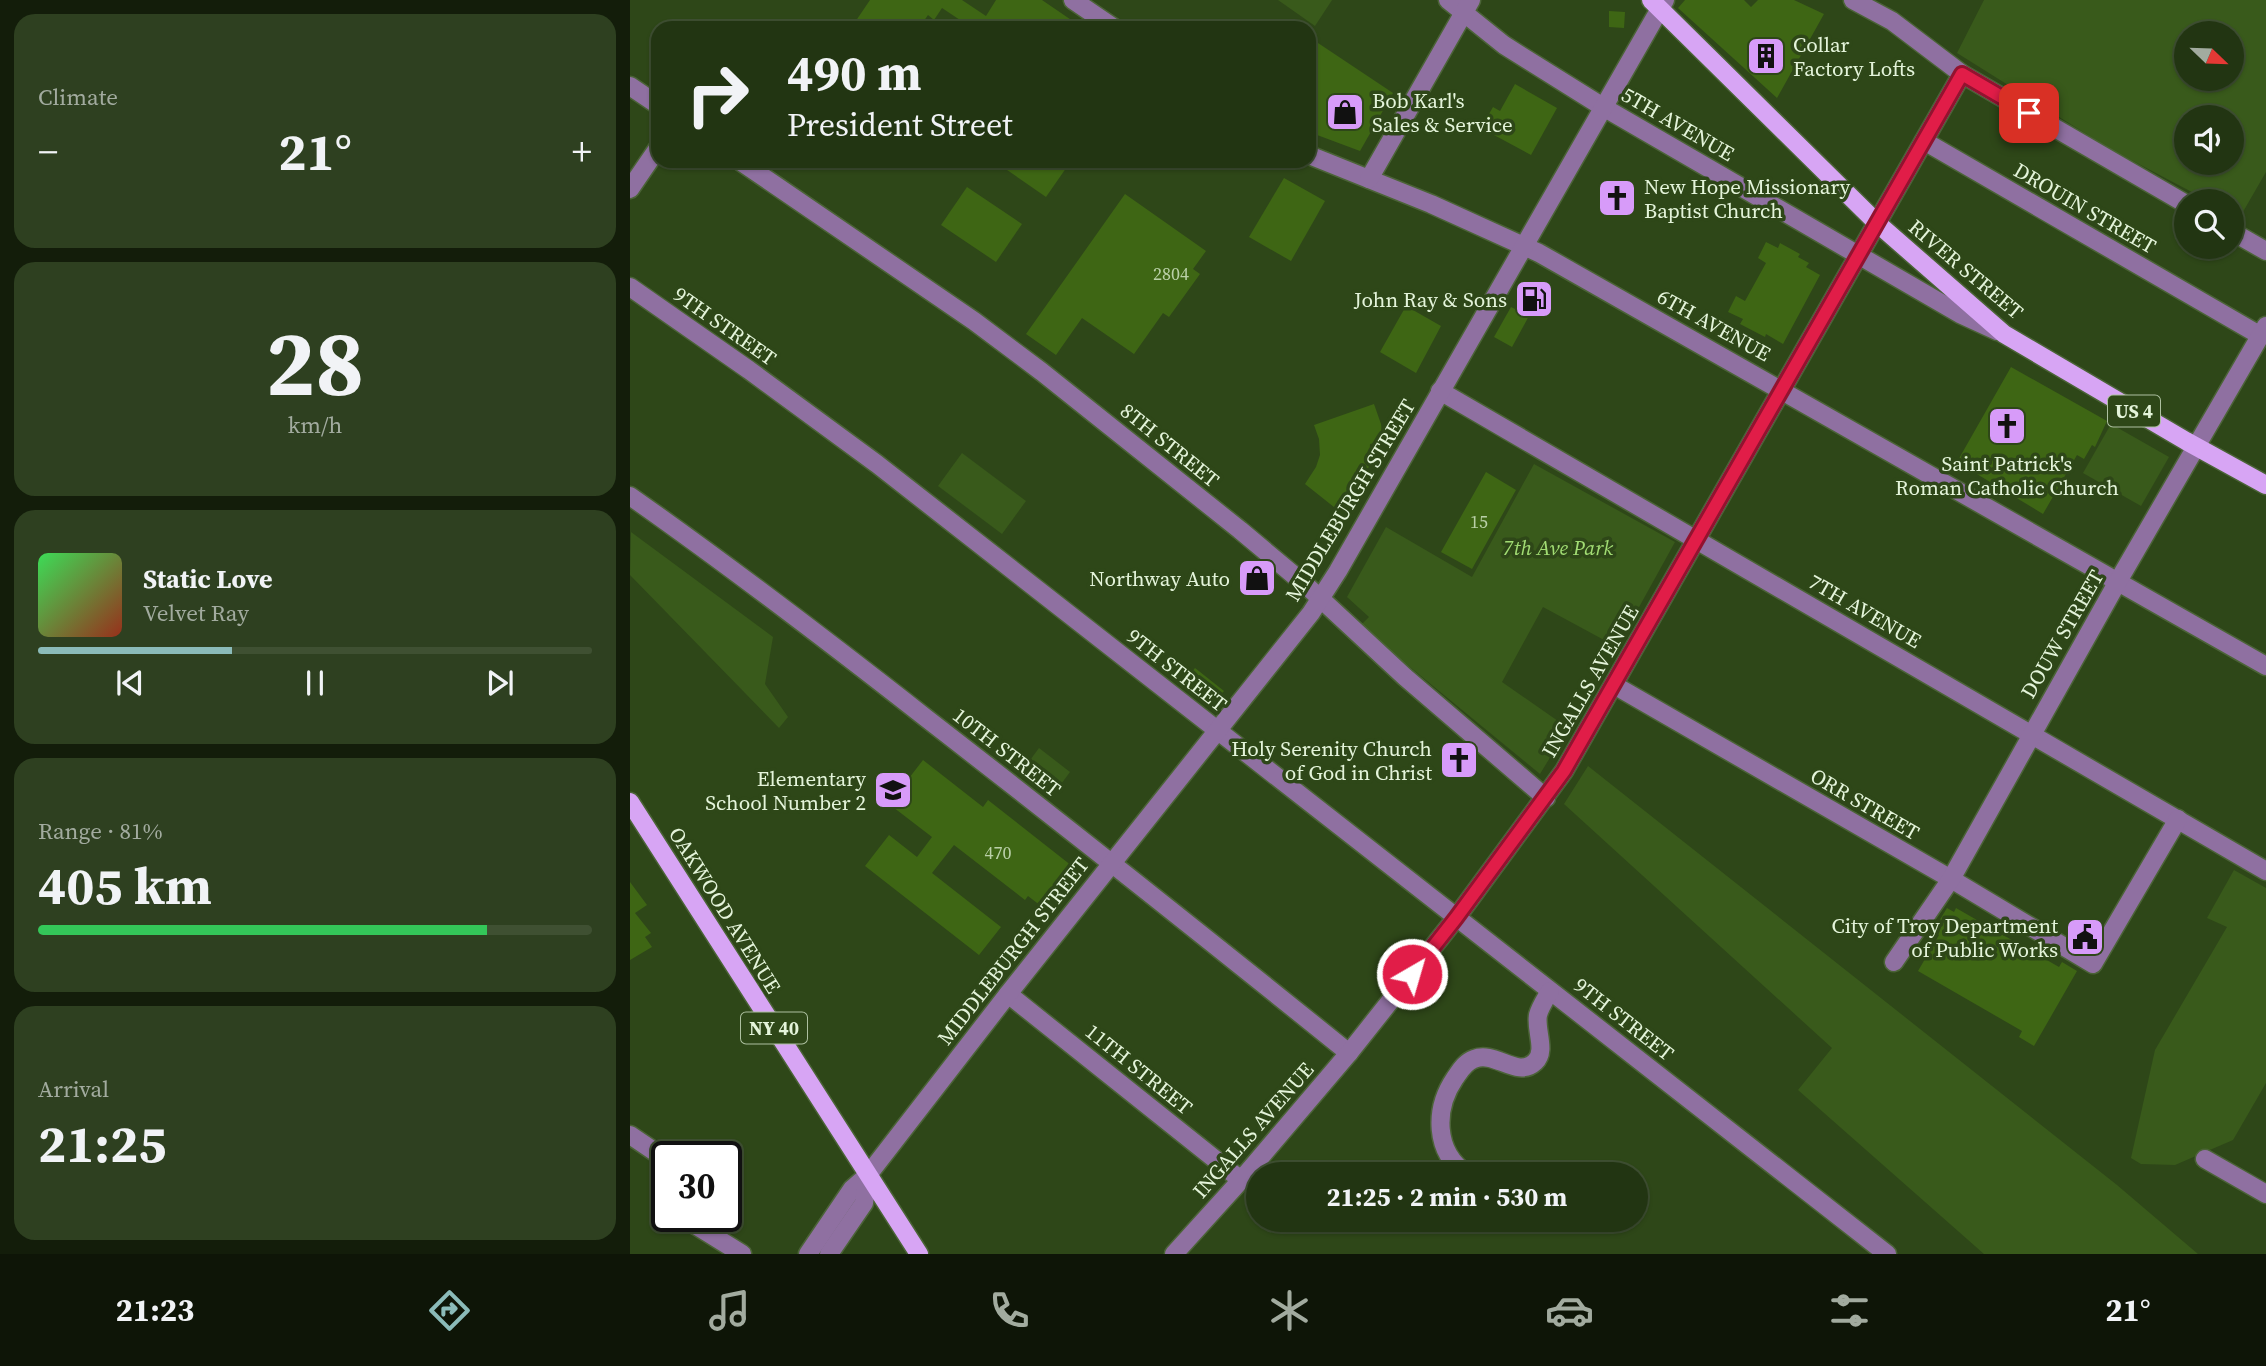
<!DOCTYPE html>
<meta charset="utf-8">
<style>
:root{--surface:#223512;--page:#2e4020;--text:#f1f3f6;--muted:#a2ab9f;--line:#3f5032;--accent:#8bbbb9}
body{margin:0;font-family:"Source Serif 4",serif;background:var(--page);color:var(--text);height:100vh;display:flex;flex-direction:column;font-size:26px;white-space:nowrap}
*{box-sizing:border-box;margin:0}
p{font-size:23px;color:var(--muted)}
.icon{flex:none;width:38px;height:38px;fill:none;stroke:currentColor;stroke-width:2;stroke-linecap:round;stroke-linejoin:round}
.map{position:relative;flex:1;overflow:hidden}
.drawer{display:flex;flex-direction:column;gap:14px;padding:14px;background:#131d0a;width:630px}
.drawer>*{flex:none}
.hud{position:absolute;left:21px;top:21px;width:665px;height:147px;border-radius:21px;box-shadow:0 2px 5px #0004,0 0 0 2px var(--line);background:#223512;color:var(--text);overflow:hidden}
.needle{width:46px;rotate:113deg}
.tools{position:absolute;left:1544px;top:21px;display:grid;gap:14px}
.tools a{display:grid;place-items:center;width:70px;height:70px;border-radius:50%;background:var(--surface);box-shadow:0 2px 5px #0004,0 0 0 2px var(--line);font-size:35px}
.speed{position:absolute;left:21px;top:1141px;display:flex;gap:14px;font-size:35px;font-weight:700;text-align:center}
.speed>*{display:grid;place-content:center;width:91px;height:91px;border-radius:50%;background:var(--surface);box-shadow:0 2px 5px #0004,0 0 0 2px var(--line);line-height:1}
.speed .limit{border:4px solid #111;border-radius:10px;background:#fff;color:#111}
.pin{position:absolute;display:grid;place-items:center;width:60px;height:60px;color:#fff;margin:-30px;border-radius:14px;box-shadow:0 4px 10px #0006}
.me{position:absolute;width:77px;margin:-38px;rotate:38deg;stroke-linejoin:round;filter:drop-shadow(0 0 5px #0008)}
.turn{display:flex;align-items:center;gap:24px;height:147px;padding:0 21px;font-size:32px}
.turn .icon{width:91px;height:91px;stroke-width:2.5}
.turn b{display:block;font-size:49px;line-height:60px}
.big{font-size:52px;font-weight:700;line-height:1.1}
.drawer .widget{flex:1;display:flex;flex-direction:column;justify-content:center;gap:10px;min-width:0;padding:0 24px;border-radius:21px;background:var(--page)}
.drawer .dial{align-items:center;gap:0}
.dial b{font-size:91px;line-height:1}
.song{display:flex;align-items:center;gap:21px}
.cover{width:84px;height:84px;border-radius:10px;background:linear-gradient(135deg,hsl(130 70% 55%),hsl(10 70% 35%))}
.played{height:7px;border-radius:4px;background:linear-gradient(90deg,var(--accent) 35%,var(--line) 35%)}
.keys{display:flex;justify-content:space-around;direction:ltr}
.heat{display:flex;justify-content:space-between;align-items:center;font-size:38px;direction:ltr}
.charge{height:10px;border-radius:5px;background:linear-gradient(90deg,#34c759 81%,var(--line) 0)}
.trip{position:absolute;left:616px;top:1162px;width:402px;height:70px;border-radius:35px;background:var(--surface);box-shadow:0 2px 5px #0004,0 0 0 2px var(--line);font-weight:700;line-height:70px;text-align:center}
.tab-bar{display:flex;height:112px;justify-content:space-around;align-items:center;background:#0e1507;color:var(--muted)}
.tab-bar .icon{width:49px;height:49px}
.tab-bar .current{color:var(--accent)}
.tab-bar b{font-size:32px;color:var(--text)}
main{display:flex;flex:1;min-height:0}
.map>svg:first-child{display:block}
</style>
<main>
<section class="drawer">
<div class="widget"><p>Climate</p>
<div class="heat"><a>−</a><b class="big">21°</b><a>+</a></div>
</div>
<div class="widget dial"><b>28</b><p>km/h</p></div>
<div class="widget">
<div class="song"><i class="cover"></i><div><b>Static Love</b><p>Velvet Ray</p></div></div>
<div class="played"></div>
<div class="keys"><svg class="icon" aria-label="previous" viewBox="0 0 24 24"><path d="M18 5L8 12l10 7zM5 5v14"/></svg><svg class="icon" aria-label="pause" viewBox="0 0 24 24"><path d="M8 5v14M16 5v14"/></svg><svg class="icon" aria-label="next" viewBox="0 0 24 24"><path d="M6 5l10 7-10 7zM19 5v14"/></svg></div>
</div>
<div class="widget"><p>Range · 81%</p><b class="big">405 km</b><div class="charge"></div></div>
<div class="widget"><p>Arrival</p><b class="big">21:25</b></div>
</section>
<div class="map">
<svg width="1636" height="1254" viewBox="0 0 1636 1254">
<rect width="100%" height="100%" fill="#2e4718"/>
<!-- green -->
<g fill="#395a1b" fill-rule="evenodd">
<polygon points="648,0 702,0 685,26"/>
<path d="M 1354,0 L 1636,0 L 1636,172 L 1610,217 L 1601,213 L 1601,201 L 1579,201 L 1480,149 L 1327,53 ZM 1556,33 L 1601,33 L 1601,79 L 1556,79 ZM 1556,117 L 1601,117 L 1601,163 L 1556,163 Z"/>
<polygon points="1481,424 1539,457 1511,506 1453,473"/>
<polygon points="332,453 396,501 372,534 308,486"/>
<polygon points="904,464 1045,542 987,647 913,607 872,682 938,728 910,774 730,626 739,617 717,597 756,527 842,577"/>
<polygon points="1,532 143,637 135,684 158,717 149,728 0,575"/>
<polygon points="409,748 440,772 423,795 392,771"/>
<polygon points="958,766 1487,1185 1568,1254 1354,1254 1168,1090 1202,1048 934,804"/>
<polygon points="1604,870 1636,888 1636,1083 1603,1140 1545,1165 1511,1164 1501,1158 1525,1050 1597,927 1577,918"/>
</g>
<!-- building -->
<g fill="#3e6614">
<polygon points="240,0 332,0 356,16 366,0 412,0 453,28 342,28 312,8 304,20 298,15 289,28 221,28"/>
<polygon points="1055,0 1114,0 1121,7 1128,0 1164,0 1194,14 1147,98 1048,8"/>
<polygon points="979,11 995,12 994,28 979,27"/>
<polygon points="679,37 763,93 730,151 679,132"/>
<polygon points="885,84 927,108 901,155 851,128 863,107 870,111"/>
<polygon points="364,161 441,161 416,197"/>
<polygon points="654,178 695,201 661,261 619,237"/>
<polygon points="337,187 392,224 366,262 311,225"/>
<polygon points="495,194 576,251 563,269 570,274 539,317 533,313 504,354 452,318 426,355 396,334"/>
<polygon points="1136,242 1148,248 1150,243 1170,254 1168,257 1179,263 1176,267 1190,275 1153,344 1136,334 1135,337 1110,324 1113,319 1098,312 1106,296 1115,301 1136,263 1128,258"/>
<polygon points="776,306 811,326 786,373 750,352"/>
<polygon points="881,307 899,316 882,347 864,337"/>
<polygon points="1381,367 1477,421 1465,447 1462,445 1454,459 1447,455 1413,514 1327,462"/>
<polygon points="744,404 751,424 753,442 740,444 739,466 729,493 714,515 675,484 686,467 690,455 689,439 684,425"/>
<polygon points="856,472 886,490 842,569 811,552"/>
<polygon points="623,562 643,576 630,594 610,579"/>
<polygon points="565,668 594,691 583,705 554,682"/>
<polygon points="831,744 844,754 826,775 814,766"/>
<polygon points="293,760 353,807 358,800 442,866 411,906 398,896 395,900 324,845 302,873 371,927 349,955 235,866 259,835 287,857 302,837 259,804"/>
<polygon points="0,882 17,905 5,913 21,933 15,937 22,947 0,960"/>
<polygon points="1317,908 1324,912 1326,908 1429,967 1432,962 1447,971 1404,1046 1389,1037 1392,1031 1288,971 1309,935 1303,931"/>
</g>
<g fill="none" stroke-linecap="round" stroke-linejoin="round">
<defs>
<g id="minor">
<polyline points="443,0 484,28"/>
<polyline points="818,0 874,45 973,107 1330,314 1367,331"/>
<polyline points="1223,0 1262,21 1332,74 1556,204"/>
<polyline points="0,86 28,105"/>
<polyline points="1294,141 1631,336"/>
<polyline points="679,155 801,204 909,253 1636,666"/>
<polyline points="110,161 344,321 412,372 610,530 678,587 775,677 916,798"/>
<polyline points="739,179 841,0"/>
<polyline points="0,189 28,148"/>
<polyline points="1601,231 1636,251"/>
<polyline points="0,287 119,370 247,464 1257,1254"/>
<polyline points="810,391 1636,871"/>
<path d="M 0,496 C 101,567 199,642 296,718 C 438,828 579,940 719,1053"/>
<polyline points="984,685 1321,879 1463,964 1548,819"/>
<polyline points="1264,962 1321,879 1487,583 1636,326"/>
<polyline points="378,994 611,1180"/>
<polyline points="0,1135 37,1160"/>
<polyline points="1575,1159 1636,1194"/>
<path d="M 837,1174 C 804,1152 804,1109 825,1078 C 830,1071 835,1062 844,1059 C 865,1050 887,1079 905,1062 C 917,1051 905,1030 908,1015 C 910,1007 916,998 920,991"/>
<polyline points="37,1201 34,1206 37,1208"/>
<polyline points="51,1216 112,1254"/>
<polyline points="178,1254 222,1189 238,1175 378,994 681,613 708,571 1035,0"/>
<polyline points="199,1254 234,1203 238,1175"/>
<polyline points="544,1254 611,1180 719,1053 826,918 934,771 1332,74"/>
</g>
<g id="major">
<polyline points="1021,0 1247,223 1374,334 1556,441 1636,485"/>
<polyline points="0,802 289,1254"/>
</g>
</defs>
<!-- minor casing -->
<use href="#minor" stroke="#4b6337" stroke-width="21"/>
<!-- major casing -->
<use href="#major" stroke="#4b6337" stroke-width="21"/>
<!-- minor -->
<use href="#minor" stroke="#8f70a1" stroke-width="18"/>
<!-- major -->
<use href="#major" stroke="#d7a5f4" stroke-width="18"/>
</g>
<g fill="none" stroke-linecap="round" stroke-linejoin="round">
<defs>
<polyline id="route" points="782,974 826,918 934,771 1332,74 1399,113"/>
</defs>
<!-- route casing -->
<use href="#route" stroke="#92132f" stroke-width="18"/>
<!-- route -->
<use href="#route" stroke="#e11d48" stroke-width="12"/>
</g>
<!-- icons -->
<defs>
<symbol id="building-square" viewBox="-11 -11 22 22"><rect x="-9" y="-9" width="18" height="18" rx="4" fill="#d79bf9" stroke="#2e4718"/><path d="M-4-6H4V6H1V3H-1V6H-4ZM-2.5-4.3h1.7v1.8h-1.7ZM.8-4.3h1.7v1.8H.8ZM-2.5-1h1.7V.8h-1.7ZM.8-1h1.7V.8H.8Z" fill="#111"/></symbol>
<symbol id="shop-square" viewBox="-11 -11 22 22"><rect x="-9" y="-9" width="18" height="18" rx="4" fill="#d79bf9" stroke="#2e4718"/><path d="M-5-2.5h2.3a2.7 3.5 0 0 1 5.4 0H5L5.5 6h-11ZM-1.5-2.5h3a1.5 2.3 0 0 0-3 0Z" fill="#111"/></symbol>
<symbol id="church-square" viewBox="-11 -11 22 22"><rect x="-9" y="-9" width="18" height="18" rx="4" fill="#d79bf9" stroke="#2e4718"/><path d="M-1.2-6h2.4v3.5h3.3v2.4h-3.3V6h-2.4V-.1h-3.3v-2.4h3.3Z" fill="#111"/></symbol>
<symbol id="fuel-square" viewBox="-11 -11 22 22"><rect x="-9" y="-9" width="18" height="18" rx="4" fill="#d79bf9" stroke="#2e4718"/><path d="M-5.5-6h7V0h2V4h1.3V-2.5L3-4.5l.8-.8L6-3V5H2.5V1h-1V6h-7ZM-4.2-4.7v3.2H.2V-4.7Z" fill="#111"/></symbol>
<symbol id="school-square" viewBox="-11 -11 22 22"><rect x="-9" y="-9" width="18" height="18" rx="4" fill="#d79bf9" stroke="#2e4718"/><path d="M0-5L7-2L0 1L-7-2ZM-4 1L0 2.5L4 1V4Q0 6-4 4Z" fill="#111"/></symbol>
<symbol id="civic-square" viewBox="-11 -11 22 22"><rect x="-9" y="-9" width="18" height="18" rx="4" fill="#d79bf9" stroke="#2e4718"/><path d="M-.6-6.5H3V-4.5H.6V-3L4-1V1h2V6H-6V1h2V-1L-.6-3ZM-1.2 2.5V6h2.4V2.5Z" fill="#111"/></symbol>
</defs>
<g fill-rule="evenodd">
<use href="#building-square" x="1114" y="34" width="44" height="44"/>
<use href="#shop-square" x="693" y="90" width="44" height="44"/>
<use href="#church-square" x="965" y="176" width="44" height="44"/>
<use href="#fuel-square" x="882" y="277" width="44" height="44"/>
<use href="#church-square" x="1355" y="404" width="44" height="44"/>
<use href="#shop-square" x="605" y="556" width="44" height="44"/>
<use href="#church-square" x="807" y="738" width="44" height="44"/>
<use href="#school-square" x="241" y="768" width="44" height="44"/>
<use href="#civic-square" x="1433" y="915" width="44" height="44"/>
</g>
<g text-anchor="middle" dominant-baseline="central" stroke-width="7" stroke-linejoin="round" paint-order="stroke">
<!-- number labels -->
<g font-size="18" fill="#bad0a8">
<text x="541" y="273">2804</text>
<text x="849" y="521">15</text>
<text x="368" y="852">470</text>
</g>
<!-- shield labels -->
<g fill="#2e4718" stroke="#adc0a0" stroke-width="2">
<rect x="1478" y="395.5" width="52" height="31" rx="5"/>
<rect x="111" y="1012.5" width="66" height="31" rx="5"/>
</g>
<g font-size="19" font-weight="bold" fill="#e4f4da">
<text x="1504" y="411">US 4</text>
<text x="144" y="1028">NY 40</text>
</g>
<!-- poi labels -->
<g font-size="21" fill="#e4f4da" stroke="#2e4718" text-anchor="end">
<text x="1163" y="44" text-anchor="start">Collar<tspan x="1163" dy="24">Factory Lofts</tspan></text>
<text x="742" y="100" text-anchor="start">Bob Karl's<tspan x="742" dy="24">Sales &amp; Service</tspan></text>
<text x="1014" y="186" text-anchor="start">New Hope Missionary<tspan x="1014" dy="24">Baptist Church</tspan></text>
<text x="877" y="299">John Ray &amp; Sons</text>
<text x="1377" y="463" text-anchor="middle">Saint Patrick's<tspan x="1377" dy="24">Roman Catholic Church</tspan></text>
<text x="600" y="578">Northway Auto</text>
<text x="802" y="748">Holy Serenity Church<tspan x="802" dy="24">of God in Christ</tspan></text>
<text x="236" y="778">Elementary<tspan x="236" dy="24">School Number 2</tspan></text>
<text x="1428" y="925">City of Troy Department<tspan x="1428" dy="24">of Public Works</tspan></text>
</g>
<!-- street labels -->
<g font-size="21" fill="#e4f4da" stroke="#2e4718">
<text transform="translate(1048 124) rotate(30)">5TH AVENUE</text>
<text transform="translate(1455 208) rotate(30)">DROUIN STREET</text>
<text transform="translate(1336 269) rotate(40)">RIVER STREET</text>
<text transform="translate(1084 325) rotate(29)">6TH AVENUE</text>
<text transform="translate(95 326) rotate(35)">9TH STREET</text>
<text transform="translate(540 445) rotate(39)">8TH STREET</text>
<text transform="translate(720 500) rotate(-59)">MIDDLEBURGH STREET</text>
<text transform="translate(1235 611) rotate(30)">7TH AVENUE</text>
<text transform="translate(1432 634) rotate(-60)">DOUW STREET</text>
<text transform="translate(547 670) rotate(38)">9TH STREET</text>
<text transform="translate(960 681) rotate(-60)">INGALLS AVENUE</text>
<text transform="translate(377 752) rotate(38)">10TH STREET</text>
<text transform="translate(1235 804) rotate(30)">ORR STREET</text>
<text transform="translate(95 910) rotate(58)">OAKWOOD AVENUE</text>
<text transform="translate(383 951) rotate(-52)">MIDDLEBURGH STREET</text>
<text transform="translate(994 1019) rotate(38)">9TH STREET</text>
<text transform="translate(509 1069) rotate(39)">11TH STREET</text>
<text transform="translate(623 1130) rotate(-49)">INGALLS AVENUE</text>
</g>
<!-- park labels -->
<g font-size="21" font-style="italic" fill="#a1dc73" stroke="#2e4718">
<text x="928" y="547">7th Ave Park</text>
</g>
</g>
</svg>
<div class="tools">
<a><svg class="needle" viewBox="-14 -14 28 28"><path d="M0-13l5 13h-10z" fill="#e53935"/><path d="M0 13l5-13h-10z" fill="#a2ab9f"/></svg></a>
<a><svg class="icon" aria-label="sound" viewBox="0 0 24 24"><path d="M4 9h4l5-4v14l-5-4H4zM17 9q2 3 0 6"/></svg></a>
<a><svg class="icon" aria-label="search" viewBox="0 0 24 24"><circle cx="10" cy="10" r="6"/><path d="M15 15l6 6"/></svg></a>
</div>
<div class="speed"><div class="limit">30</div></div>
<div class="pin" style="left:1399px;top:113px;background:#d93025"><svg class="icon" aria-label="arrive" viewBox="0 0 24 24"><path d="M6 21V4h12l-3 4 3 4H6"/></svg></div>
<svg class="me" style="left:782px;top:974px" viewBox="-20 -20 40 40"><circle r="17" fill="#e11d48" stroke="#fff" stroke-width="3"/><path d="M0-11L8 9 0 5-8 9z" fill="#fff"/></svg>
<div class="trip">21:25 · 2 min · 530 m</div>
<div class="hud">
<div class="turn"><svg class="icon" aria-label="right" viewBox="0 0 24 24"><path d="M7 20v-9h11M14 6l5 5-5 5"/></svg><div><b>490 m</b>President Street</div></div>
</div>
</div>
</main>
<nav class="tab-bar">
<b>21:23</b>
<svg class="icon current" aria-label="directions" viewBox="0 0 24 24"><path d="M12 3l9 9-9 9-9-9zM9 14v-3h6M13 9l2 2-2 2"/></svg>
<svg class="icon" aria-label="music" viewBox="0 0 24 24"><path d="M9 18V5l10-2v13"/><circle cx="6" cy="18" r="3"/><circle cx="16" cy="16" r="3"/></svg>
<svg class="icon" aria-label="phone" viewBox="0 0 24 24"><path d="M5 4h4l2 5-3 2q2 4 5 5l2-3 5 2v4C11 20 4 13 5 4z"/></svg>
<svg class="icon" aria-label="climate" viewBox="0 0 24 24"><path d="M12 3v18M4 7l16 10M4 17L20 7"/></svg>
<svg class="icon" aria-label="car" viewBox="0 0 24 24"><path d="M5 17H2v-5l4-1 3-4h7l3 4 3 1v5h-3M9 17h6M6 11h13"/><circle cx="7" cy="17" r="2"/><circle cx="17" cy="17" r="2"/></svg>
<svg class="icon" aria-label="filters" viewBox="0 0 24 24"><path d="M4 7h16M4 17h16"/><circle cx="9" cy="7" r="2"/><circle cx="15" cy="17" r="2"/></svg>
<b>21°</b>
</nav>
